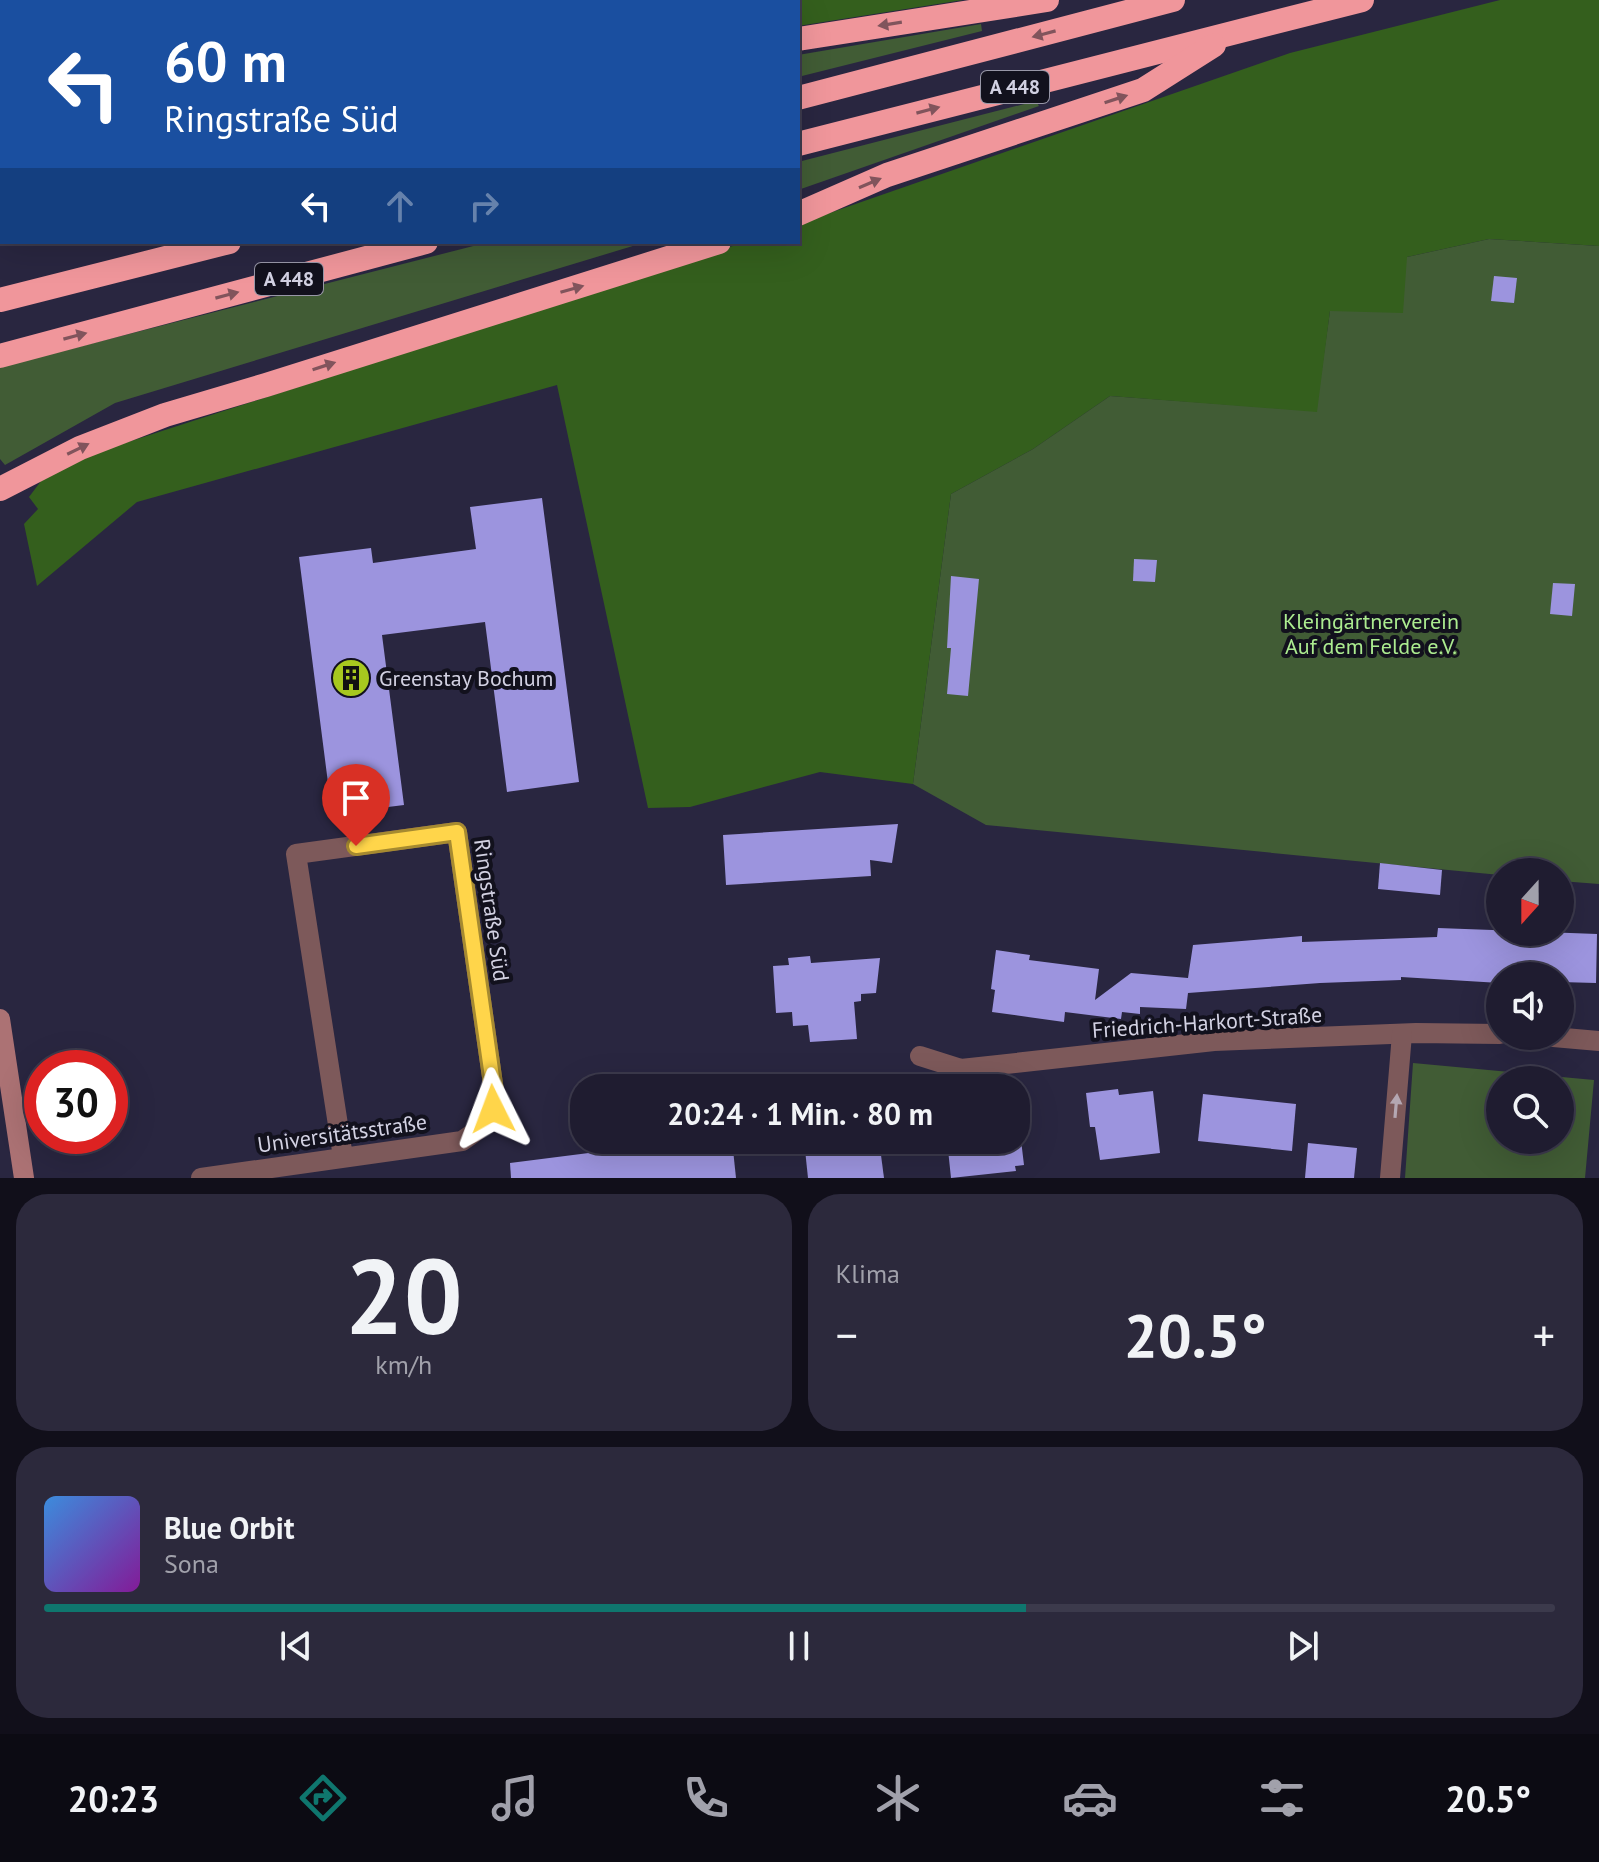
<!DOCTYPE html>
<html lang="de">
<meta charset="utf-8">
<style>
:root{--surface:#1f1c30;--page:#2c293c;--text:#f1f3f6;--muted:#a1a1ab;--line:#3c3a4c;--accent:#0f766e}
body{margin:0;font-family:"PT Sans",sans-serif;background:var(--page);color:var(--text);height:100vh;display:flex;flex-direction:column;font-size:30px;white-space:nowrap}
*{box-sizing:border-box;margin:0}
p{font-size:26px;color:var(--muted)}
.icon{flex:none;width:44px;height:44px;fill:none;stroke:currentColor;stroke-width:2;stroke-linecap:round;stroke-linejoin:round}
.map{position:relative;height:1178px;overflow:hidden}
.panel{display:flex;flex-direction:column;gap:16px;padding:16px;background:#110f1a;flex:1}
.panel>*{flex:none}
.top-card{position:absolute;left:0px;top:0px;width:800px;height:244px;box-shadow:0 8px 32px #0002,0 0 0 2px var(--line);background:#1a4fa0;color:#fff;overflow:hidden}
.needle{width:52px;rotate:201deg}
.fabs{position:absolute;left:1486px;top:858px;display:grid;gap:16px}
.fabs a{display:grid;place-items:center;width:88px;height:88px;border-radius:50%;background:var(--surface);box-shadow:0 8px 32px #0002,0 0 0 2px var(--line);font-size:40px}
.speed{position:absolute;left:24px;top:1050px;display:flex;gap:16px;font-size:40px;font-weight:700;text-align:center}
.speed>*{display:grid;place-content:center;width:104px;height:104px;border-radius:50%;background:var(--surface);box-shadow:0 8px 32px #0002,0 0 0 2px var(--line);line-height:1}
.speed .limit{border:12px solid #d22;background:#fff;color:#111}
.pin{position:absolute;display:grid;place-items:center;width:68px;height:68px;color:#fff;margin:-82px -34px;border-radius:50% 50% 50% 0;rotate:-45deg;box-shadow:0 0 8px #0007}
.pin .icon{rotate:45deg}
.me{position:absolute;width:88px;margin:-44px;rotate:357deg;stroke-linejoin:round;filter:drop-shadow(0 0 6px #0008)}
.turn{display:flex;align-items:center;gap:28px;height:168px;padding:0 32px;font-size:36px}
.turn .icon{width:104px;height:104px;stroke-width:2.5}
.turn b{display:block;font-size:56px;line-height:68px}
.lanes{display:flex;align-items:center;height:76px;padding:0 32px;background:#0003;justify-content:center;gap:40px;direction:ltr}
.lanes .off{opacity:.35}
.big{font-size:60px;font-weight:700;line-height:1.1}
.panel .card{flex:1;display:flex;flex-direction:column;justify-content:center;gap:12px;min-width:0;padding:0 28px;border-radius:32px;background:var(--page)}
.panel .dial{align-items:center;gap:0}
.dial b{font-size:104px;line-height:1}
.song{display:flex;align-items:center;gap:24px}
.cover{width:96px;height:96px;border-radius:12px;background:linear-gradient(135deg,hsl(210 70% 55%),hsl(290 70% 35%))}
.played{height:8px;border-radius:4px;background:linear-gradient(90deg,var(--accent) 65%,var(--line) 65%)}
.keys{display:flex;justify-content:space-around;direction:ltr}
.heat{display:flex;justify-content:space-between;align-items:center;font-size:44px;direction:ltr}
.panel .tiles{flex:1;display:grid;gap:16px;grid-template-columns:1fr 1fr}
.card:last-child{grid-column:span 2}
.trip{position:absolute;left:570px;top:1074px;width:460px;height:80px;border-radius:32px;background:var(--surface);box-shadow:0 8px 32px #0002,0 0 0 2px var(--line);font-weight:700;line-height:80px;text-align:center}
.tab-bar{display:flex;height:128px;justify-content:space-around;align-items:center;background:#0c0b13;color:var(--muted)}
.tab-bar .icon{width:56px;height:56px}
.tab-bar .active{color:var(--accent)}
.tab-bar b{font-size:36px;color:var(--text)}
.map>svg:first-child{display:block}
</style>
<div class="map">
<svg width="1599" height="1178" viewBox="0 0 1599 1178">
<rect width="100%" height="100%" fill="#292640"/>
<!-- green -->
<g fill="#415c35" fill-rule="evenodd">
<polygon points="981,24 982,31 798,77 798,55"/>
<polygon points="1036,101 1039,106 798,190 798,162"/>
<polygon points="1489,239 1599,246 1599,884 1560,881 1560,872 1500,872 1500,875 986,825 913,784 951,494 1033,449 1110,396 1316,411 1330,311 1407,257"/>
<polygon points="489,242 646,242 115,403 5,465 0,459 0,367"/>
<path d="M 1413,1063 L 1594,1080 L 1585,1178 L 1405,1178 ZM 1560,1080 L 1560,1140 L 1500,1140 L 1500,1080 Z"/>
</g>
<!-- forest -->
<g fill="#345f1d">
<polygon points="0,0 174,0 2,2 2,106"/>
<polygon points="489,0 963,0 798,26 798,2 481,2"/>
<polygon points="1500,0 1599,0 1599,246 1489,239 1407,257 1403,313 1330,311 1317,412 1110,396 1033,449 951,494 913,784 820,772 690,807 648,808 557,385 137,502 37,586 24,524 38,509 29,497 41,481 91,454 745,242 798,242 798,224 1290,53"/>
</g>
<!-- building -->
<g fill="#9c94de">
<polygon points="1494,276 1517,278 1514,303 1491,301"/>
<polygon points="542,498 579,782 507,792 485,622 382,635 404,805 332,814 299,557 371,548 373,563 476,549 470,507"/>
<polygon points="1134,559 1157,560 1155,582 1133,581"/>
<polygon points="951,576 979,579 968,696 947,694 951,648 947,648"/>
<polygon points="1553,583 1575,584 1572,616 1550,614"/>
<polygon points="898,824 892,863 870,860 871,876 726,885 723,835"/>
<polygon points="1380,863 1442,870 1440,895 1378,889"/>
<polygon points="1438,928 1597,934 1596,983 1560,982 1560,976 1500,976 1500,983 1401,977 1401,980 1320,983 1188,993 1186,1009 1140,1007 1140,1014 1122,1012 1121,1019 1065,1012 1064,1022 992,1012 995,990 991,989 996,950 1030,955 1029,960 1099,969 1095,1000 1131,973 1188,978 1193,945 1302,936 1302,942 1437,937"/>
<polygon points="810,956 811,963 880,958 876,993 861,994 861,1001 854,1002 857,1039 810,1042 808,1025 793,1026 792,1012 776,1013 773,966 789,965 788,958"/>
<polygon points="1118,1089 1119,1095 1153,1091 1160,1153 1100,1160 1095,1127 1090,1127 1086,1093"/>
<polygon points="1203,1094 1296,1104 1292,1151 1198,1141"/>
<polygon points="691,1140 732,1140 736,1178 511,1178 510,1163"/>
<polygon points="804,1140 879,1140 884,1178 808,1178"/>
<polygon points="947,1140 1021,1140 1024,1165 1015,1166 1016,1171 951,1178"/>
<polygon points="1308,1143 1357,1148 1354,1178 1305,1178"/>
</g>
<g fill="none" stroke-linecap="round" stroke-linejoin="round">
<!-- minor -->
<g stroke="#7d595a" stroke-width="20">
<polyline points="1542,1036 1599,1041"/>
<polyline points="920,1056 961,1069 1214,1041 1416,1033 1500,1034"/>
<path d="M 201,1178 L 462,1141 C 485,1126 493,1118 494,1091 L 457,832 L 296,854 L 343,1157"/>
<polyline points="1390,1178 1402,1034"/>
</g>
<!-- secondary -->
<polyline stroke="#ac7274" stroke-width="20" points="0,1019 24,1178"/>
<!-- motorway -->
<g stroke="#f0969b" stroke-width="24">
<polyline points="798,39 1047,0"/>
<polyline points="798,98 1173,0"/>
<polyline points="798,144 1362,0"/>
<polyline points="0,154 2,155"/>
<polyline points="0,188 2,188"/>
<polyline points="798,214 887,175 1143,90 1214,45"/>
<polyline points="0,300 229,242"/>
<polyline points="0,356 426,242"/>
<polyline points="0,489 80,448 165,415 266,385 719,242"/>
</g>
</g>
<!-- one-way arrows -->
<defs><path id="oneway-solid" d="M-6-.8H1V-3.2L6.5 0L1 3.2V.8H-6Z" transform="scale(2)"/></defs>
<g fill="#81545c">
<use href="#oneway-solid" transform="translate(890 24) rotate(171)"/>
<use href="#oneway-solid" transform="translate(1044 34) rotate(165)"/>
<use href="#oneway-solid" transform="translate(1116 99) rotate(-18)"/>
<use href="#oneway-solid" transform="translate(928 110) rotate(-15)"/>
<use href="#oneway-solid" transform="translate(870 183) rotate(-23)"/>
<use href="#oneway-solid" transform="translate(572 289) rotate(-16)"/>
<use href="#oneway-solid" transform="translate(227 295) rotate(-15)"/>
<use href="#oneway-solid" transform="translate(75 336) rotate(-15)"/>
<use href="#oneway-solid" transform="translate(324 366) rotate(-18)"/>
<use href="#oneway-solid" transform="translate(78 449) rotate(-26)"/>
</g>
<use fill="#b4a7b2" href="#oneway-solid" transform="translate(1396 1106) rotate(-85)"/>
<g fill="none" stroke-linecap="round" stroke-linejoin="round">
<defs>
<polyline id="route" points="356,846 457,832 494,1091 493,1109"/>
</defs>
<!-- route casing -->
<use href="#route" stroke="#a68a30" stroke-width="20"/>
<!-- route -->
<use href="#route" stroke="#ffd54a" stroke-width="14"/>
</g>
<!-- icons -->
<defs>
<symbol id="building-disc" viewBox="-11 -11 22 22"><circle r="9.5" fill="#a7c81f" stroke="#12111d"/><path d="M-4-6H4V6H1V3H-1V6H-4ZM-2.5-4.3h1.7v1.8h-1.7ZM.8-4.3h1.7v1.8H.8ZM-2.5-1h1.7V.8h-1.7ZM.8-1h1.7V.8H.8Z" fill="#111"/></symbol>
</defs>
<g fill-rule="evenodd">
<use href="#building-disc" x="329" y="656" width="44" height="44"/>
</g>
<g text-anchor="middle" dominant-baseline="central" stroke-width="8" stroke-linejoin="round" paint-order="stroke">
<!-- shield labels -->
<g fill="#12111d" stroke="#9897a7" stroke-width="2">
<rect x="981" y="71" width="68" height="32" rx="6"/>
<rect x="255" y="263" width="68" height="32" rx="6"/>
</g>
<g font-size="20" font-weight="bold" fill="#d2d1e2">
<text x="1015" y="87">A 448</text>
<text x="289" y="279">A 448</text>
</g>
<!-- park labels -->
<g font-size="22" fill="#acec90" stroke="#12111d">
<text x="1371" y="621">Kleingärtnerverein<tspan x="1371" dy="25">Auf dem Felde e.V.</tspan></text>
</g>
<!-- poi labels -->
<g font-size="22" fill="#d2d1e2" stroke="#12111d" text-anchor="start">
<text x="379" y="678">Greenstay Bochum</text>
</g>
<!-- street labels -->
<g font-size="22" fill="#d2d1e2" stroke="#12111d">
<text transform="translate(492 910) rotate(82)">Ringstraße Süd</text>
<text transform="translate(1207 1022) rotate(-4)">Friedrich-Harkort-Straße</text>
<text transform="translate(342 1133) rotate(-8)">Universitätsstraße</text>
</g>
</g>
</svg>
<div class="fabs">
<a><svg class="needle" viewBox="-14 -14 28 28"><path d="M0-13l5 13h-10z" fill="#e53935"/><path d="M0 13l5-13h-10z" fill="#a1a1ab"/></svg></a>
<a><svg class="icon" aria-label="sound" viewBox="0 0 24 24"><path d="M4 9h4l5-4v14l-5-4H4zM17 9q2 3 0 6"/></svg></a>
<a><svg class="icon" aria-label="search" viewBox="0 0 24 24"><circle cx="10" cy="10" r="6"/><path d="M15 15l6 6"/></svg></a>
</div>
<div class="speed"><div class="limit">30</div></div>
<div class="pin" style="left:356px;top:846px;background:#d93025"><svg class="icon" aria-label="arrive" viewBox="0 0 24 24"><path d="M6 21V4h12l-3 4 3 4H6"/></svg></div>
<svg class="me" style="left:493px;top:1109px" viewBox="-20 -20 40 40"><path d="M0-17L14 15 0 8-14 15z" fill="#ffd54a" stroke="#fff" stroke-width="4"/></svg>
<div class="trip">20:24 · 1 Min. · 80 m</div>
<div class="top-card">
<div class="turn"><svg class="icon" aria-label="left" viewBox="0 0 24 24"><path d="M17 20v-9H6M10 6l-5 5 5 5"/></svg><div><b>60 m</b>Ringstraße Süd</div></div>
<div class="lanes"><svg class="icon" aria-label="left" viewBox="0 0 24 24"><path d="M17 20v-9H6M10 6l-5 5 5 5"/></svg><svg class="icon off" aria-label="ahead" viewBox="0 0 24 24"><path d="M12 20V5M6 11l6-6 6 6"/></svg><svg class="icon off" aria-label="right" viewBox="0 0 24 24"><path d="M7 20v-9h11M14 6l5 5-5 5"/></svg></div>
</div>
</div>
<section class="panel">
<div class="tiles">
<div class="card dial"><b>20</b><p>km/h</p></div>
<div class="card"><p>Klima</p>
<div class="heat"><a>−</a><b class="big">20.5°</b><a>+</a></div>
</div>
<div class="card">
<div class="song"><i class="cover"></i><div><b>Blue Orbit</b><p>Sona</p></div></div>
<div class="played"></div>
<div class="keys"><svg class="icon" aria-label="previous" viewBox="0 0 24 24"><path d="M18 5L8 12l10 7zM5 5v14"/></svg><svg class="icon" aria-label="pause" viewBox="0 0 24 24"><path d="M8 5v14M16 5v14"/></svg><svg class="icon" aria-label="next" viewBox="0 0 24 24"><path d="M6 5l10 7-10 7zM19 5v14"/></svg></div>
</div>
</div>
</section>
<nav class="tab-bar">
<b>20:23</b>
<svg class="icon active" aria-label="directions" viewBox="0 0 24 24"><path d="M12 3l9 9-9 9-9-9zM9 14v-3h6M13 9l2 2-2 2"/></svg>
<svg class="icon" aria-label="music" viewBox="0 0 24 24"><path d="M9 18V5l10-2v13"/><circle cx="6" cy="18" r="3"/><circle cx="16" cy="16" r="3"/></svg>
<svg class="icon" aria-label="phone" viewBox="0 0 24 24"><path d="M5 4h4l2 5-3 2q2 4 5 5l2-3 5 2v4C11 20 4 13 5 4z"/></svg>
<svg class="icon" aria-label="climate" viewBox="0 0 24 24"><path d="M12 3v18M4 7l16 10M4 17L20 7"/></svg>
<svg class="icon" aria-label="car" viewBox="0 0 24 24"><path d="M5 17H2v-5l4-1 3-4h7l3 4 3 1v5h-3M9 17h6M6 11h13"/><circle cx="7" cy="17" r="2"/><circle cx="17" cy="17" r="2"/></svg>
<svg class="icon" aria-label="filters" viewBox="0 0 24 24"><path d="M4 7h16M4 17h16"/><circle cx="9" cy="7" r="2"/><circle cx="15" cy="17" r="2"/></svg>
<b>20.5°</b>
</nav>
